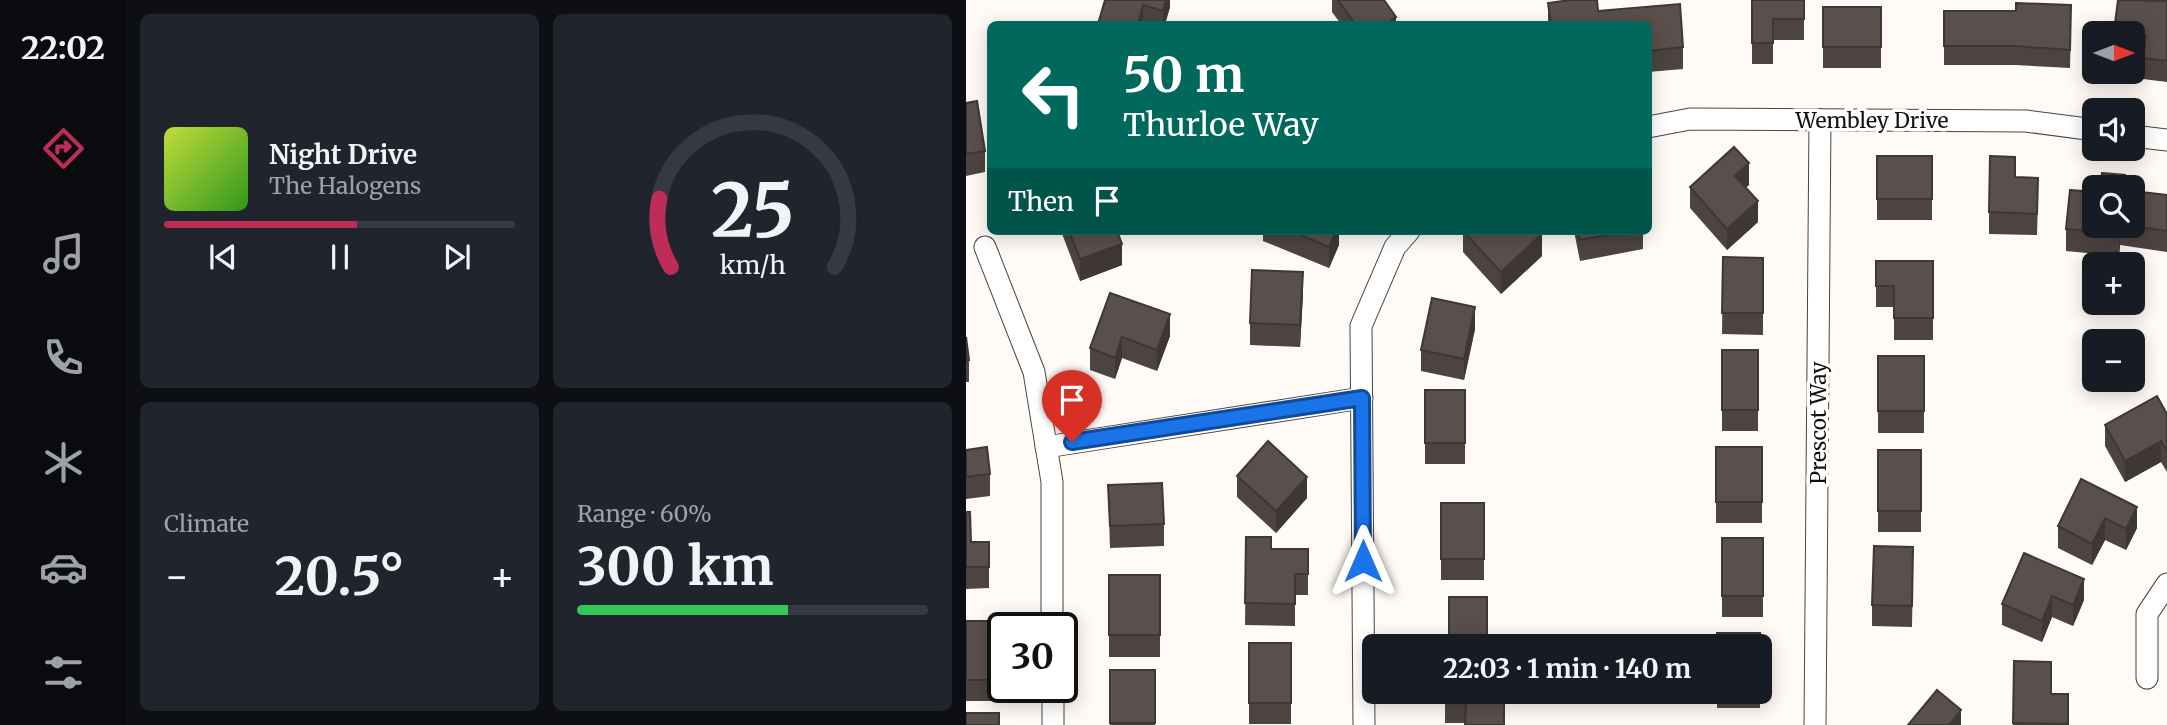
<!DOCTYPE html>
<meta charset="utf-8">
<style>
:root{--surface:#171b24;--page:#20242c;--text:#f1f3f6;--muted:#9ea1a6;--line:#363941;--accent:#bd2d57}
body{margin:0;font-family:Merriweather,serif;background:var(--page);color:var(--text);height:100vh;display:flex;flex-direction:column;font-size:26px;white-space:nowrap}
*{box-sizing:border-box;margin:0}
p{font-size:23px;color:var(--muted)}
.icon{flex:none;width:38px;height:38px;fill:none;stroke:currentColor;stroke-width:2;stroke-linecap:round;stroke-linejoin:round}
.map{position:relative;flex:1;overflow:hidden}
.panel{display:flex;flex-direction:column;gap:14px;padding:14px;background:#0d0f14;width:840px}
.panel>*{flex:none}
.guide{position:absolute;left:21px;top:21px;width:665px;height:214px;border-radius:10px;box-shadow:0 4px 18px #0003;background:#00695c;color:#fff;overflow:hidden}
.needle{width:46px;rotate:90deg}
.fabs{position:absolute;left:1116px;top:21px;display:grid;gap:14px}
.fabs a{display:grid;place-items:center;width:63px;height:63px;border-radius:10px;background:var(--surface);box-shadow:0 4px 18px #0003;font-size:35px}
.speed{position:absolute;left:21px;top:612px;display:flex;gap:14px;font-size:35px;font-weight:700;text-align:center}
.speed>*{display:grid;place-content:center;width:91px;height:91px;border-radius:50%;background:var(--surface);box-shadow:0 4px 18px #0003;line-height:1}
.speed .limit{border:4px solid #111;border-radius:10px;background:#fff;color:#111}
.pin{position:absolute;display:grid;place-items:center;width:60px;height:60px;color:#fff;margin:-72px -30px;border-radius:50% 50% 50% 0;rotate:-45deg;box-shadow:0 0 7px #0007}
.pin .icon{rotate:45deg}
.me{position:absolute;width:77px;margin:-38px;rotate:0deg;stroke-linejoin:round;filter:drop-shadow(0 0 5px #0008)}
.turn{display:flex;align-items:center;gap:24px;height:147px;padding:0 21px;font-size:32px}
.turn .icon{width:91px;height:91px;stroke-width:2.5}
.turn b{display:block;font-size:49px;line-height:60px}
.then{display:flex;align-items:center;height:66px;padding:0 21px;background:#0003;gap:14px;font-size:26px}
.big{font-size:52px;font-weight:700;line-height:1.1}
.panel .widget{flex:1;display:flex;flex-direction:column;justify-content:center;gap:10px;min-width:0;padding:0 24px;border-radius:10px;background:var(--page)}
.panel .dial{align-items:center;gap:0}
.dial svg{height:182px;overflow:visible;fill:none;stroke:var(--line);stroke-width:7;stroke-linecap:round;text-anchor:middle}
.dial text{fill:var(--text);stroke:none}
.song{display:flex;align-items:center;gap:21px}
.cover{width:84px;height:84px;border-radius:10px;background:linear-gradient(135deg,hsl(70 70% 55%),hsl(110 70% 35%))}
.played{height:7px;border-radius:4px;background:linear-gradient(90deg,var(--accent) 55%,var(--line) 55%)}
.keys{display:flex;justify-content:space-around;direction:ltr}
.heat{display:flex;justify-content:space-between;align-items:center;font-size:38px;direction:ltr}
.charge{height:10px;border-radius:5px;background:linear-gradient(90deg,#34c759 60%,var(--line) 0)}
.panel .tiles{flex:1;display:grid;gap:14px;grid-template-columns:repeat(2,1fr)}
.trip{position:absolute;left:396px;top:634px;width:410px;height:70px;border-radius:10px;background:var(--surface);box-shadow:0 4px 18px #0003;font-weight:700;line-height:70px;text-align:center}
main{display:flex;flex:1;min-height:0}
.menu{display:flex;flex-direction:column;width:126px;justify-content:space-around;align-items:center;background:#090b0e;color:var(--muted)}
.menu .icon{width:49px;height:49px}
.menu .on{color:var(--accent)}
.menu b{font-size:32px;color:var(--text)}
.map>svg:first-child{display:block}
</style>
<main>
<nav class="menu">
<b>22:02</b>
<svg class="icon on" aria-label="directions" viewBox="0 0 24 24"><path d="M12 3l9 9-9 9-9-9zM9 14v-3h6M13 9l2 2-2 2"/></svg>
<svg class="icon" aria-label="music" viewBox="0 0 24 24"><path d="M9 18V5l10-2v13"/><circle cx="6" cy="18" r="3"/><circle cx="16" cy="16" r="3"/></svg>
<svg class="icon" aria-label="phone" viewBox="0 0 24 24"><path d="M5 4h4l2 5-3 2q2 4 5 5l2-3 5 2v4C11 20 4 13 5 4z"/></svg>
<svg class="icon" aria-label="climate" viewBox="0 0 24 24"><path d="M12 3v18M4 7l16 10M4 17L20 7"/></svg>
<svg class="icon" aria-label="car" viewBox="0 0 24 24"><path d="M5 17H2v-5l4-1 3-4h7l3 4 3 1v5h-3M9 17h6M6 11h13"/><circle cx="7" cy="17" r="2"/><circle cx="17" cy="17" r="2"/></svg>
<svg class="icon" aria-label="filters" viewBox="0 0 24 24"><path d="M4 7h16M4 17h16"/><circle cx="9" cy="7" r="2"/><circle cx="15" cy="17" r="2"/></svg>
</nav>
<section class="panel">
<div class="tiles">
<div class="widget">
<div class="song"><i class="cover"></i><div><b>Night Drive</b><p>The Halogens</p></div></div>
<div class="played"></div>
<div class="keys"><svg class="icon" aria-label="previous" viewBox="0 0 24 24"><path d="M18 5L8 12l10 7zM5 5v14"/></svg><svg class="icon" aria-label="pause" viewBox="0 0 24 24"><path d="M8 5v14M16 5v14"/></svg><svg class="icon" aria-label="next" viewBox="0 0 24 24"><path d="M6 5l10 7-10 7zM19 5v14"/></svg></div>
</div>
<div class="widget dial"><svg viewBox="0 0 100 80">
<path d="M14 69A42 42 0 1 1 86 69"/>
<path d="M14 69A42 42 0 0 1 9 39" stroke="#bd2d57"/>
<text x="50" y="56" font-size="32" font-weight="700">25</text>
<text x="50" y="72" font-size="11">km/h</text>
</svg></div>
<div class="widget"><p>Climate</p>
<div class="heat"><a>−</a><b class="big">20.5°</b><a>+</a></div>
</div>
<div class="widget"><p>Range · 60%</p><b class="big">300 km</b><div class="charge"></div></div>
</div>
</section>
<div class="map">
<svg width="1201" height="725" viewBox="0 0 1201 725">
<rect width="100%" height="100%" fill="#fffaf5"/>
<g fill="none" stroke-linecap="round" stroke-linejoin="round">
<defs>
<g id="minor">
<polyline points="682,127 724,119 1060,121 1129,130"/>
<polyline points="1167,136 1201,140"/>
<polyline points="19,247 68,372 86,482 86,628"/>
<polyline points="80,447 396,398"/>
<polyline points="1181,678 1181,614 1201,584"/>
<polyline points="87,688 87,725"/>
<polyline points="398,725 395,326 429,247 443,231"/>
<polyline points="849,725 854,120"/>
</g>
</defs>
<!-- minor casing -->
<use href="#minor" stroke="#444" stroke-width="23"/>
<!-- minor -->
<use href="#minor" stroke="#fff" stroke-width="21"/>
</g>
<!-- wall -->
<g fill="#4d4442">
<polygon points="139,0 204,0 204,7 199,24 132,24"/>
<polygon points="366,0 418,0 430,24 375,24 366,12"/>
<polygon points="604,0 631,0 632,11 714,4 717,47 717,69 682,72 682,24 582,24 582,3"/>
<polygon points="786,0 838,0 838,40 807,40 807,64 786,64"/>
<polygon points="1152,0 1201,1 1201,82 1177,79 1177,56 1167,55 1167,33 1148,33"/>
<rect x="857" y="7" width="58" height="61"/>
<polygon points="978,11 1105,24 1104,68 1049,65 978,65"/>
<polygon points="0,103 19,151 19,172 0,176"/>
<rect x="911" y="156" width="55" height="64"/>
<polygon points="783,185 780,187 792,222 761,250 724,208 724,187"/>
<polygon points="1201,195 1201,252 1154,245 1153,256 1100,251 1100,229 1129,226 1167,226"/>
<polygon points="1072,199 1071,235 1023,234 1023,212"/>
<polygon points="95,231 151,231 156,265 114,281"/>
<polygon points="297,231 373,231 373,245 363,268 297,241"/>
<polygon points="497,231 576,256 535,294 497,252"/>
<polygon points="608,231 677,231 677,249 614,261"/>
<polygon points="757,257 797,258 797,335 756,334"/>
<polygon points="910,261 967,261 967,340 928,340 928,307 910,307"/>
<polygon points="144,293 204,336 191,371 156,358 149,379 124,370 124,348"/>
<polygon points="337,293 334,347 284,345 284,323"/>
<polygon points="509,329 498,380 455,371 455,350"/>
<polygon points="0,337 3,360 3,382 0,382"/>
<rect x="756" y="350" width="36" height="81"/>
<rect x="912" y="356" width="46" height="77"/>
<rect x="459" y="390" width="40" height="74"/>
<polygon points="1201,414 1201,472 1195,462 1159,482 1139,446 1139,425"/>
<rect x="750" y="447" width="46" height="76"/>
<polygon points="0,450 24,474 24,496 0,499"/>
<rect x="912" y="450" width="43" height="82"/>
<polygon points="271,476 341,498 310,533 271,497"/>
<polygon points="142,485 198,524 198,546 144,548"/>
<rect x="475" y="503" width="43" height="77"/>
<polygon points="1171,507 1171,528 1160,550 1139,540 1126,565 1092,548 1092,526"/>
<polygon points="0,512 5,542 23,542 23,588 0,589"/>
<polygon points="280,537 305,549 342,549 342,595 329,595 329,626 279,625"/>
<rect x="756" y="538" width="41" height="79"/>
<polygon points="1058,553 1118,600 1107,626 1086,617 1076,642 1036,625 1036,604"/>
<polygon points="947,569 946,627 906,626 906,605"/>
<rect x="143" y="575" width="51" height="82"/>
<rect x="0" y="621" width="28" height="80"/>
<polygon points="794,633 794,708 751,708 751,691 793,691 793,646"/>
<rect x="283" y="643" width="42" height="81"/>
<polygon points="1048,661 1085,694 1102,694 1102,725 1047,725"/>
<rect x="144" y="670" width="45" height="55"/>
<polygon points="479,691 538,691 499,723 479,723"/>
</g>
<!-- shaded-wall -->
<g fill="#3e3736">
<polygon points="200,0 204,0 204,7 199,24 197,24 197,11"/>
<polygon points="177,5 177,24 172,24"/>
<polygon points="430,17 430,24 420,24"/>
<polygon points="783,163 783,185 769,197 769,176"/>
<polygon points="792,201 792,222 761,250 761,229"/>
<polygon points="1154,226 1154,245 1153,256 1153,234"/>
<polygon points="370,231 373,231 373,245 363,268 363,247"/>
<polygon points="576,234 576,256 535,294 535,272"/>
<polygon points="156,244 156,265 114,281 114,259"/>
<polygon points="337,272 337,293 334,347 334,325"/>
<polygon points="509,307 509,329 498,380 498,359"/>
<polygon points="204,314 204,336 191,371 191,350"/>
<polygon points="156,337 156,358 149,379 149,358"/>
<polygon points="1195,441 1195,462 1159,482 1159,461"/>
<polygon points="341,477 341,498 310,533 310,511"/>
<polygon points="1171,507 1171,528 1160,550 1160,529"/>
<polygon points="1139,518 1139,540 1126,565 1126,544"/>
<polygon points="1118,579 1118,600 1107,626 1107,605"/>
<polygon points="1086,596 1086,617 1076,642 1076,621"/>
<polygon points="995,710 995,725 983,725"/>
</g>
<!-- building -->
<g fill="#594f4d" stroke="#3e3736" stroke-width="2">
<polygon points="139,0 200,0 197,11 177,5 172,24 132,24"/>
<polygon points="372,0 418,0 430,17 420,24 389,24"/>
<polygon points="604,0 631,0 632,11 714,4 717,47 682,51 682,24 585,24 582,3"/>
<polygon points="786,0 838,0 838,19 807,19 807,43 786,43"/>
<polygon points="1152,0 1201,1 1201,61 1177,58 1180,35 1148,31"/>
<polygon points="1050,3 1105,5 1104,50 1049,46 978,46 978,11 1050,11"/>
<rect x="857" y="7" width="58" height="40"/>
<polygon points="11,101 19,151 0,154 0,103"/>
<polygon points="768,147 783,163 769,176 792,201 761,229 724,187"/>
<rect x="911" y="156" width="55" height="43"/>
<polygon points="1024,156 1049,157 1049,177 1072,178 1071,214 1023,212"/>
<polygon points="1136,173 1159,175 1158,187 1135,187"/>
<polygon points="1104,190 1129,192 1129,226 1154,226 1153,234 1100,229"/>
<polygon points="1167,191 1201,195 1201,231 1167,226"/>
<polygon points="103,231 151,231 156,244 114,259"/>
<polygon points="325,231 370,231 363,247"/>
<polygon points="497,231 573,231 576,234 535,272"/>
<polygon points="612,231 661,231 614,240"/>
<polygon points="757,257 797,258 797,313 756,313"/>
<polygon points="910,261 967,261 967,318 928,318 928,286 910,286"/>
<polygon points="286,270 337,272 334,325 284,323"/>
<polygon points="144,293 204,314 191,350 156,337 149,358 124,348"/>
<polygon points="466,298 509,307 498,359 455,350"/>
<polygon points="0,337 3,360 0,361"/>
<rect x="756" y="350" width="36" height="60"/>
<rect x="912" y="356" width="46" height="55"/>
<rect x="459" y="390" width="40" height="53"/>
<polygon points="1191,396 1201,414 1201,451 1195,441 1159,461 1139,425"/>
<polygon points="302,441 341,477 310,511 271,476"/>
<polygon points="21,447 24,474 0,477 0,450"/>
<rect x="750" y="447" width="46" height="55"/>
<rect x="912" y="450" width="43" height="61"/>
<polygon points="1115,479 1171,507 1160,529 1139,518 1126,544 1092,526"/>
<polygon points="196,483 198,524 144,526 142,485"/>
<rect x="475" y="503" width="43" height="56"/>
<polygon points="0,512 4,512 5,542 23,542 23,567 0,567"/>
<polygon points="280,537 305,537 305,549 342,549 342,574 329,574 329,604 279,603"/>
<rect x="756" y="538" width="41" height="58"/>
<polygon points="908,546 947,547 946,606 906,605"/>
<polygon points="1058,553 1118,579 1107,605 1086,596 1076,621 1036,604"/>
<rect x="143" y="575" width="51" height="60"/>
<rect x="483" y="597" width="38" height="49"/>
<rect x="0" y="621" width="28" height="59"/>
<polygon points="751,633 794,633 794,687 793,687 793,646 751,646"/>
<rect x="283" y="643" width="42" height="60"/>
<polygon points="1048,661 1085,662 1085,694 1102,694 1102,724 1047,723"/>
<rect x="144" y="670" width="45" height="53"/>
<polygon points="971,690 995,710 983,725 942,725"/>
<polygon points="479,691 538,691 538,725 499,725 500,702 479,702"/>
<rect x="0" y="713" width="33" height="12"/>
</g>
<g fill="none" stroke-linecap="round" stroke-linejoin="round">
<defs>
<polyline id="route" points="106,442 396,398 397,561"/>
</defs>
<!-- route casing -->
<use href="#route" stroke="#114b97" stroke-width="18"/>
<!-- route -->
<use href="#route" stroke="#1a73e8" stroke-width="12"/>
</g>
<g text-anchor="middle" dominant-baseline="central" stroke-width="7" stroke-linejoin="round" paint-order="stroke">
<!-- street labels -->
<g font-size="21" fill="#111" stroke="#fff">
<text x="906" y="120">Wembley Drive</text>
<text transform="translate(852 423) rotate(-90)">Prescot Way</text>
</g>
</g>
</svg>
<div class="fabs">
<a><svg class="needle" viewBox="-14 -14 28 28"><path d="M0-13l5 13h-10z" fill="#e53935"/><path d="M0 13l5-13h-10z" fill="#9ea1a6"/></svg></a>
<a><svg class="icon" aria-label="sound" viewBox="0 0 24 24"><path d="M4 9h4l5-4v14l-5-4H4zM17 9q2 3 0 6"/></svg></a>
<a><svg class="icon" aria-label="search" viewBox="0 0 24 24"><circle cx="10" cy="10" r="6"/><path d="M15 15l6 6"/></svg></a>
<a>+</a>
<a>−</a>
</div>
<div class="speed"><div class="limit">30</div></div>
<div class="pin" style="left:106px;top:442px;background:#d93025"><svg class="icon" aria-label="arrive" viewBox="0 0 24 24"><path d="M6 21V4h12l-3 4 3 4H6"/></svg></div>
<svg class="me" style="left:397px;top:561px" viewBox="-20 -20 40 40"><path d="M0-17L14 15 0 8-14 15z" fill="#1a73e8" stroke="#fff" stroke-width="4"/></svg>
<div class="trip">22:03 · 1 min · 140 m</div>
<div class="guide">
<div class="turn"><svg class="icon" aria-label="left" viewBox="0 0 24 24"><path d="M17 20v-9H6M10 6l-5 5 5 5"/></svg><div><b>50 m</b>Thurloe Way</div></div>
<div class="then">Then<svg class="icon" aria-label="arrive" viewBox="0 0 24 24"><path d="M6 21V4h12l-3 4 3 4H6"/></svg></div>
</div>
</div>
</main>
